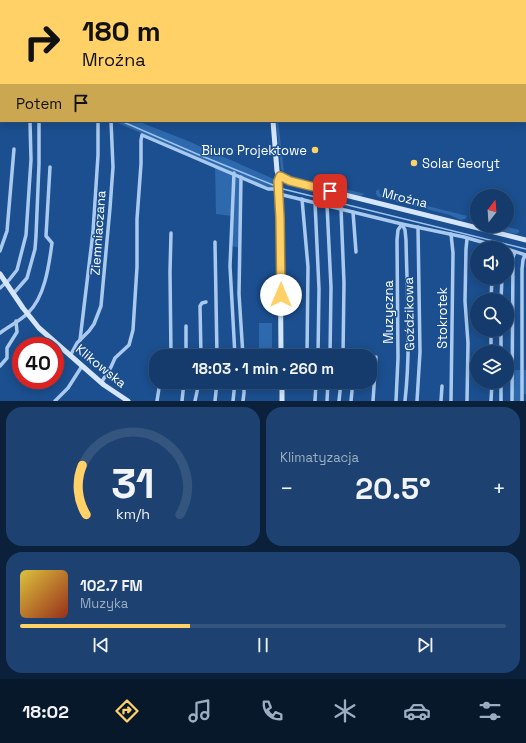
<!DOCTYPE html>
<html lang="pl">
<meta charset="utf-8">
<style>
:root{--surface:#143b6b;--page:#1d4271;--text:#f1f3f6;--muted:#9dadc1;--line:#33557e;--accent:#ffd166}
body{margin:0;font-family:"Space Grotesk",sans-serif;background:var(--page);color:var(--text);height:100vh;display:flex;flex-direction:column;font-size:15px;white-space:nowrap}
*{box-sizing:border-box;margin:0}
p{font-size:13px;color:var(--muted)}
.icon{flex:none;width:22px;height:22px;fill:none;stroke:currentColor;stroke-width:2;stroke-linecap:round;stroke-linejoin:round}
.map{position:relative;height:401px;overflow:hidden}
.details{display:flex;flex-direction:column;gap:6px;padding:6px;background:#0b203b;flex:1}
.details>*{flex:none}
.top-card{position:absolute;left:0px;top:0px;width:526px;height:122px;box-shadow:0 2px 10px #0003,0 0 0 1px var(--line);background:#ffd166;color:#111;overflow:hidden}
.needle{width:26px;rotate:17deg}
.tools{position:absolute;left:470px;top:189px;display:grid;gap:8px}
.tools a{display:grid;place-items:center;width:44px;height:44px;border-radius:50%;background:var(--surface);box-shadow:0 2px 10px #0003,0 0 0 1px var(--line);font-size:20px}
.speed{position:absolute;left:12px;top:337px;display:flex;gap:8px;font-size:20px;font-weight:700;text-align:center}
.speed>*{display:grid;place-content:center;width:52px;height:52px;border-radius:50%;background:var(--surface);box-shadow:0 2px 10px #0003,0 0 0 1px var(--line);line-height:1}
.speed .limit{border:6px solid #d22;background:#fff;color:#111}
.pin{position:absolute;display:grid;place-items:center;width:34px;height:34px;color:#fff;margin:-17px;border-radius:8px;box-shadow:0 2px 6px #0006}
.me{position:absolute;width:44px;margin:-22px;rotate:0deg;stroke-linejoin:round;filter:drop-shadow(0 0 3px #0008)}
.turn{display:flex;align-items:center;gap:14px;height:84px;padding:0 16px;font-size:18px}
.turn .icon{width:52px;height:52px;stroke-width:2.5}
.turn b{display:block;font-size:28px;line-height:34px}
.then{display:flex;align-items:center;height:38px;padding:0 16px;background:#0003;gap:8px;font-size:15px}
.big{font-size:30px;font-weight:700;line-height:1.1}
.details .tile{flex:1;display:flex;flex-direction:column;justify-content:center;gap:6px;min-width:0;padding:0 14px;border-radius:16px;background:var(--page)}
.details .dial{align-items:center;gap:0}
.dial svg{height:104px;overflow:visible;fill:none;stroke:var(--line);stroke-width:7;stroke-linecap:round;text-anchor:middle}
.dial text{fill:var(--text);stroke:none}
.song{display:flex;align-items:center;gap:12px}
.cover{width:48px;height:48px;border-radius:6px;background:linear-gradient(135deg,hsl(50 70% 55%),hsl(10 70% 35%))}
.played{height:4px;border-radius:2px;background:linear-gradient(90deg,var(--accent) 35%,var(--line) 35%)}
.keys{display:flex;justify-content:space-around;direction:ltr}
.heat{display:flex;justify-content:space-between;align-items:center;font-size:22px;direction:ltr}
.details .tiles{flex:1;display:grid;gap:6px;grid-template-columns:1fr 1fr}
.tile:last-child{grid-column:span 2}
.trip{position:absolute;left:149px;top:349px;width:228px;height:40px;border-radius:16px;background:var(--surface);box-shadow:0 2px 10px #0003,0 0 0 1px var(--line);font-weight:700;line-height:40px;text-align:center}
.dock{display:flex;height:64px;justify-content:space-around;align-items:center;background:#08182b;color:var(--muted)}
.dock .icon{width:28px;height:28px}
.dock .on{color:var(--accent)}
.dock b{font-size:18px;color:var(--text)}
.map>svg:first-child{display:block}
</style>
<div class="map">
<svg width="526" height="401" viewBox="0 0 526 401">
<rect width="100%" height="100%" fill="#1b4f8f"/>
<!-- green -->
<g fill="#2e69ad">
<polygon points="113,121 137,121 188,141 278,181 279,176 283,184 273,188 272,190 242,177 240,248 232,246 232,216 216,214 215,165"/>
<path d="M 276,121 L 278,121 L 284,172 C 291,178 301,176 308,182 L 311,181 L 319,183 L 317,186 L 292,180 L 281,169 Z"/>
<polygon points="324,184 365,194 360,196 324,187"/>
<polygon points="379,189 380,194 467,216 465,219 461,220 450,215 378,197 376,194 376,191"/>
<polygon points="497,226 504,226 519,230 519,232 516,234 497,230"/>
<rect x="259" y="323" width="13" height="25"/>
<polygon points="512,370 526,370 526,394 522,394 522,401 512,401"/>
</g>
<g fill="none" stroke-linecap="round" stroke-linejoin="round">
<!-- stream -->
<g stroke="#9cc4f0" stroke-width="1.5">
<polyline points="0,68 1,69"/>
<polyline points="121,121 197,154 273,185"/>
<polyline points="283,189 526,249"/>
</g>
<!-- street -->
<g stroke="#a9c9ee" stroke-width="3.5">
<polyline points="234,173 230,266 235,356"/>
<polyline points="241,177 239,294 243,356"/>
<polyline points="279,194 402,224 464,237 503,248"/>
<polyline points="302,199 308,267 307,356"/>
<polyline points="315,202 319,289 318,356"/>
<polyline points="327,205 331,287 330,356"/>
<polyline points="341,208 344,283 343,356"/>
<polyline points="353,212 356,252"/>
<polyline points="171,233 170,272 171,356"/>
<polyline points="451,234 453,253 451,401"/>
<polyline points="467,239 466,249 465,301 468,343 467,401"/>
<polyline points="215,242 217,356"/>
<polyline points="507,249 526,255"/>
<polyline points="0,251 7,231 14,149"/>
<polyline points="0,288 9,280 17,270 26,235 31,160 30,121"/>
<polyline points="13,294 27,278 35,249 36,236 39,164 39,121"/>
<polyline points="491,300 492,278"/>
<polyline points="501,300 502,278"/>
<polyline points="186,326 186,356"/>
<polyline points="491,330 491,352"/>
<path d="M 0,333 C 9,326 20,321 28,313 C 45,297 49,265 52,243 L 46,236 L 50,167"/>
<polyline points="80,340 93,232 98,155 98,121"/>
<polyline points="501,352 501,330"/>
<polyline points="70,356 77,343 89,331 94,324 101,306 110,208 113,167 111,121"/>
<polyline points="201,356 200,306 202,303 206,302"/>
<polyline points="0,366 7,358 7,348 17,332 16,321"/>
<polyline points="101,383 111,367 115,358 129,345 133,330 137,267 137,219 141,164 141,140 142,135 268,189 279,189"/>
<polyline points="55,401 68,388 82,366"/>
<polyline points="157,401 160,382"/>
<polyline points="182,401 184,382"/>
<polyline points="195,401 199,382"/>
<polyline points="215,401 217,382"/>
<polyline points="233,401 235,382"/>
<polyline points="243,401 244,393 244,382"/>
<polyline points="315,401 316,382"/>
<polyline points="327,401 328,382"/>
<polyline points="339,401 341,382"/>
<polyline points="351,401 352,391"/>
<polyline points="373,401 376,357"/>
<path d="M 396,401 L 398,358 L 397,240 L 398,230 L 402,224 L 405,230 L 406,240 C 407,294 411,347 405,401"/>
<polyline points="417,401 420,352 418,227"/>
<polyline points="441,401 442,386"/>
<polyline points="491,401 492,382"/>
<polyline points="501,401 501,382"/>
<polyline points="512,401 513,257 515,252"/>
<polyline points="522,401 522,269 523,260 525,255"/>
</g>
<!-- secondary -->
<g stroke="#d6e6fa" stroke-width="5">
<polyline points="265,1 265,0"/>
<polyline points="273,121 277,171 279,176 278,181 280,218 281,356"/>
<polyline points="279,176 289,181 526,240"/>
<polyline points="0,274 23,308 39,328 104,385 128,401"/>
<polyline points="282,382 282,401"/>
</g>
</g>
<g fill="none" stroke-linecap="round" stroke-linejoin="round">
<defs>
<polyline id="route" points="281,295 280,218 278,181 280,176 290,181 330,191"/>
</defs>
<!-- route casing -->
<use href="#route" stroke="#a68842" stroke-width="10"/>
<!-- route -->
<use href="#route" stroke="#ffd166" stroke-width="7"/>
</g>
<!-- markers -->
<g fill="#ffd166" stroke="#1b4f8f" stroke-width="1.5">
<circle cx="315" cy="150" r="4"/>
<circle cx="414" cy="163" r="4"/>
</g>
<g text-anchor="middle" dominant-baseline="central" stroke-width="3" stroke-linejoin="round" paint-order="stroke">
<!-- poi labels -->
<g font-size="13" fill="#fff" stroke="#1b4f8f" text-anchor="end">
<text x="307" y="150">Biuro Projektowe</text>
<text x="422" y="163" text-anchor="start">Solar Georyt</text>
</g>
<!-- street labels -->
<g font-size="13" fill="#fff" stroke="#1b4f8f">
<text transform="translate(405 198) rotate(14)">Mroźna</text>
<text transform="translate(98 233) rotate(-86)">Ziemniaczana</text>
<text transform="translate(388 312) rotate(-90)">Muzyczna</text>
<text transform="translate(409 314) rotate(-91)">Goździkowa</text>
<text transform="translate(442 318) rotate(-90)">Stokrotek</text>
<text transform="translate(101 366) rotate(39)">Klikowska</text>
</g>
</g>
</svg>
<div class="tools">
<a><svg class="needle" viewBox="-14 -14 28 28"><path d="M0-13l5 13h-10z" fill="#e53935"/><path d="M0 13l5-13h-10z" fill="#9dadc1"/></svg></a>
<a><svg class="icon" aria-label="sound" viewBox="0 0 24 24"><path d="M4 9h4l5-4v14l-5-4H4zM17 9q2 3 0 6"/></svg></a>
<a><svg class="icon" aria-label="search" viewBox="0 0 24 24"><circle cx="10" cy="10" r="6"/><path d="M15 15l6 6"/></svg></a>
<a><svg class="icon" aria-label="layers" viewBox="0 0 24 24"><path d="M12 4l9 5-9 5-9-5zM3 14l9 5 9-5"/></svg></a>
</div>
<div class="speed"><div class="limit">40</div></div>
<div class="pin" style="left:330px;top:191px;background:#d93025"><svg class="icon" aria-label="arrive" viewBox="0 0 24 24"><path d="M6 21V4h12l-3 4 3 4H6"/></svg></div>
<svg class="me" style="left:281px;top:295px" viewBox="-20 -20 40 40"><circle r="19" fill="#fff"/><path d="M0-13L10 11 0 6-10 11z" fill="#ffd166"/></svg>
<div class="trip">18:03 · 1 min · 260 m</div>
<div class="top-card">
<div class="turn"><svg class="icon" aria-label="right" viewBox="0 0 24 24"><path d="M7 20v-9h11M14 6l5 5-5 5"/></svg><div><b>180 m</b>Mroźna</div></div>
<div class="then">Potem<svg class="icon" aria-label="arrive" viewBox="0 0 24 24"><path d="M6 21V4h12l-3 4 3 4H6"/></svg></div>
</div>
</div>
<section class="details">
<div class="tiles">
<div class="tile dial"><svg viewBox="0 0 100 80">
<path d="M14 69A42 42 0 1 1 86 69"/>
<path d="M14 69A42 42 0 0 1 11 31" stroke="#ffd166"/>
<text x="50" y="56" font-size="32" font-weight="700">31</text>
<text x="50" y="72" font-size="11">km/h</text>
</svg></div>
<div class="tile"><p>Klimatyzacja</p>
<div class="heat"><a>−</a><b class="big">20.5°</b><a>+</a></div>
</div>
<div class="tile">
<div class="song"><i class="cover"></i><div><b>102.7 FM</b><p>Muzyka</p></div></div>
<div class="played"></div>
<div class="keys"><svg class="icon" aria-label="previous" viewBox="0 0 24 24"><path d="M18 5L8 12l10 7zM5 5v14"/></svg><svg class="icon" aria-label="pause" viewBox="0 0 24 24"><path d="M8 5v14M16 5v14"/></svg><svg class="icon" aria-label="next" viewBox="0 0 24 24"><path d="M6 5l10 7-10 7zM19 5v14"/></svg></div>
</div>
</div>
</section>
<nav class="dock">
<b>18:02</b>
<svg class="icon on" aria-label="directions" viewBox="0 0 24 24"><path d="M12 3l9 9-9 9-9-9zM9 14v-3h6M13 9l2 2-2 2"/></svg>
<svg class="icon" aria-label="music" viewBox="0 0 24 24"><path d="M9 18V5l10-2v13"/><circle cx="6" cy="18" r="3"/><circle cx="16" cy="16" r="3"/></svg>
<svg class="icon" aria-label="phone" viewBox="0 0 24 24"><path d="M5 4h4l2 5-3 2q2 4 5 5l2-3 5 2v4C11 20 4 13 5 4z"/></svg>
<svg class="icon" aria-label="climate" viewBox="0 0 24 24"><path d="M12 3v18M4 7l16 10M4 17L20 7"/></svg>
<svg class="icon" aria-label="car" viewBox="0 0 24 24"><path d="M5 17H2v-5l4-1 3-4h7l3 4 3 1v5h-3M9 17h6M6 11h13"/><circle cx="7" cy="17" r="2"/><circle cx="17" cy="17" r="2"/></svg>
<svg class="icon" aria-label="filters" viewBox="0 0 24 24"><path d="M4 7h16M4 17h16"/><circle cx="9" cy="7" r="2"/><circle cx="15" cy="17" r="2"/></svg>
</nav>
